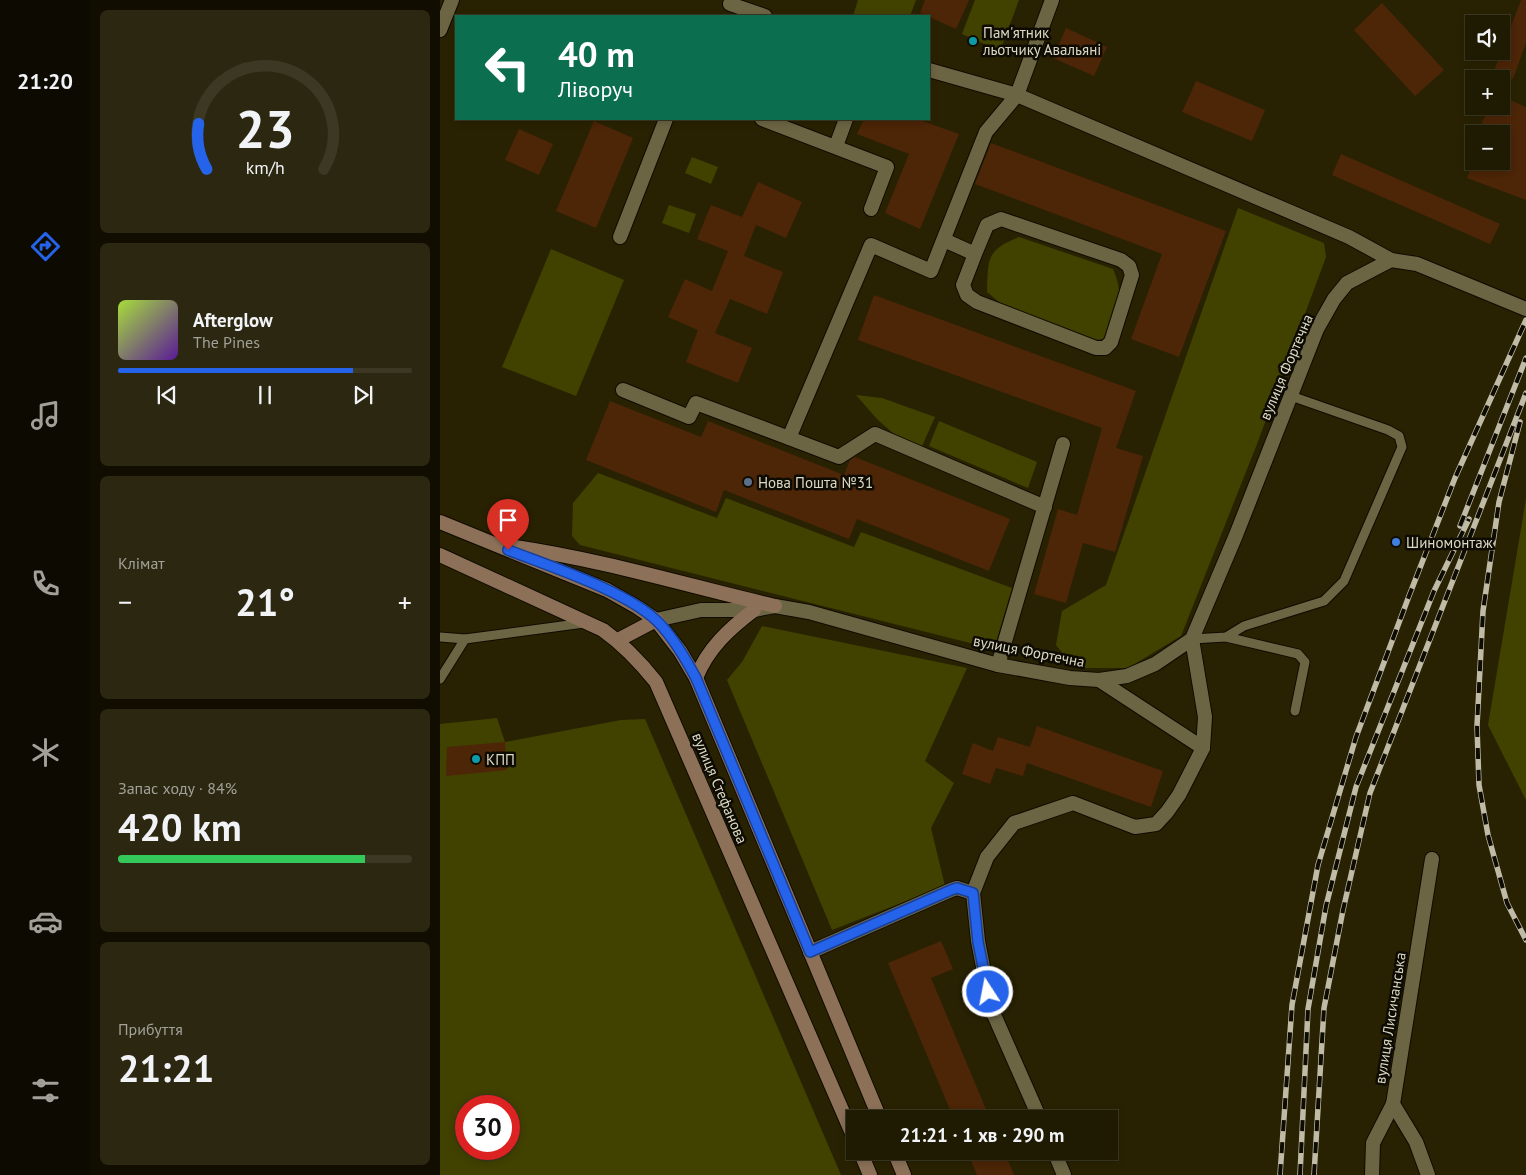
<!DOCTYPE html>
<html lang="uk">
<meta charset="utf-8">
<style>
:root{--surface:#1f1a02;--page:#2c2711;--text:#f1f3f6;--muted:#a1a199;--line:#3c3824;--accent:#2563eb}
body{margin:0;font-family:"PT Sans",sans-serif;background:var(--page);color:var(--text);height:100vh;display:flex;flex-direction:column;font-size:19px;white-space:nowrap}
*{box-sizing:border-box;margin:0}
p{font-size:16px;color:var(--muted)}
.icon{flex:none;width:28px;height:28px;fill:none;stroke:currentColor;stroke-width:2;stroke-linecap:round;stroke-linejoin:round}
.map{position:relative;flex:1;overflow:hidden}
.side{display:flex;flex-direction:column;gap:10px;padding:10px;background:#110e01;width:350px}
.side>*{flex:none}
.banner{position:absolute;left:15px;top:15px;width:475px;height:105px;border-radius:0px;box-shadow:0 2px 8px #0003,0 0 0 1px var(--line);background:#0b6e4f;color:#fff;overflow:hidden}
.tools{position:absolute;left:1025px;top:15px;display:grid;gap:10px}
.tools a{display:grid;place-items:center;width:45px;height:45px;border-radius:0px;background:var(--surface);box-shadow:0 2px 8px #0003,0 0 0 1px var(--line);font-size:25px}
.speed{position:absolute;left:15px;top:1095px;display:flex;gap:10px;font-size:25px;font-weight:700;text-align:center}
.speed>*{display:grid;place-content:center;width:65px;height:65px;border-radius:50%;background:var(--surface);box-shadow:0 2px 8px #0003,0 0 0 1px var(--line);line-height:1}
.speed .limit{border:8px solid #d22;background:#fff;color:#111}
.pin{position:absolute;display:grid;place-items:center;width:42px;height:42px;color:#fff;margin:-51px -21px;border-radius:50% 50% 50% 0;rotate:-45deg;box-shadow:0 0 5px #0007}
.pin .icon{rotate:45deg}
.me{position:absolute;width:55px;margin:-28px;rotate:349deg;stroke-linejoin:round;filter:drop-shadow(0 0 4px #0008)}
.turn{display:flex;align-items:center;gap:18px;height:105px;padding:0 20px;font-size:22px}
.turn .icon{width:65px;height:65px;stroke-width:2.5}
.turn b{display:block;font-size:35px;line-height:42px}
.big{font-size:38px;font-weight:600;line-height:1.1}
.side .widget{flex:1;display:flex;flex-direction:column;justify-content:center;gap:8px;min-width:0;padding:0 18px;border-radius:8px;background:var(--page)}
.side .dial{align-items:center;gap:0}
.dial svg{height:130px;overflow:visible;fill:none;stroke:var(--line);stroke-width:7;stroke-linecap:round;text-anchor:middle}
.dial text{fill:var(--text);stroke:none}
.song{display:flex;align-items:center;gap:15px}
.cover{width:60px;height:60px;border-radius:8px;background:linear-gradient(135deg,hsl(80 70% 55%),hsl(270 70% 35%))}
.played{height:5px;border-radius:2px;background:linear-gradient(90deg,var(--accent) 80%,var(--line) 80%)}
.keys{display:flex;justify-content:space-around;direction:ltr}
.heat{display:flex;justify-content:space-between;align-items:center;font-size:28px;direction:ltr}
.charge{height:8px;border-radius:4px;background:linear-gradient(90deg,#34c759 84%,var(--line) 0)}
.trip{position:absolute;left:406px;top:1110px;width:272px;height:50px;border-radius:0px;background:var(--surface);box-shadow:0 2px 8px #0003,0 0 0 1px var(--line);font-weight:600;line-height:50px;text-align:center}
main{display:flex;flex:1;min-height:0}
.tabs{display:flex;flex-direction:column;width:90px;justify-content:space-around;align-items:center;background:#0c0a01;color:var(--muted)}
.tabs .icon{width:35px;height:35px}
.tabs .current{color:var(--accent)}
.tabs b{font-size:22px;color:var(--text)}
.map>svg:first-child{display:block}
</style>
<main>
<nav class="tabs">
<b>21:20</b>
<svg class="icon current" aria-label="directions" viewBox="0 0 24 24"><path d="M12 3l9 9-9 9-9-9zM9 14v-3h6M13 9l2 2-2 2"/></svg>
<svg class="icon" aria-label="music" viewBox="0 0 24 24"><path d="M9 18V5l10-2v13"/><circle cx="6" cy="18" r="3"/><circle cx="16" cy="16" r="3"/></svg>
<svg class="icon" aria-label="phone" viewBox="0 0 24 24"><path d="M5 4h4l2 5-3 2q2 4 5 5l2-3 5 2v4C11 20 4 13 5 4z"/></svg>
<svg class="icon" aria-label="climate" viewBox="0 0 24 24"><path d="M12 3v18M4 7l16 10M4 17L20 7"/></svg>
<svg class="icon" aria-label="car" viewBox="0 0 24 24"><path d="M5 17H2v-5l4-1 3-4h7l3 4 3 1v5h-3M9 17h6M6 11h13"/><circle cx="7" cy="17" r="2"/><circle cx="17" cy="17" r="2"/></svg>
<svg class="icon" aria-label="filters" viewBox="0 0 24 24"><path d="M4 7h16M4 17h16"/><circle cx="9" cy="7" r="2"/><circle cx="15" cy="17" r="2"/></svg>
</nav>
<section class="side">
<div class="widget dial"><svg viewBox="0 0 100 80">
<path d="M14 69A42 42 0 1 1 86 69"/>
<path d="M14 69A42 42 0 0 1 9 41" stroke="#2563eb"/>
<text x="50" y="56" font-size="32" font-weight="700">23</text>
<text x="50" y="72" font-size="11">km/h</text>
</svg></div>
<div class="widget">
<div class="song"><i class="cover"></i><div><b>Afterglow</b><p>The Pines</p></div></div>
<div class="played"></div>
<div class="keys"><svg class="icon" aria-label="previous" viewBox="0 0 24 24"><path d="M18 5L8 12l10 7zM5 5v14"/></svg><svg class="icon" aria-label="pause" viewBox="0 0 24 24"><path d="M8 5v14M16 5v14"/></svg><svg class="icon" aria-label="next" viewBox="0 0 24 24"><path d="M6 5l10 7-10 7zM19 5v14"/></svg></div>
</div>
<div class="widget"><p>Клімат</p>
<div class="heat"><a>−</a><b class="big">21°</b><a>+</a></div>
</div>
<div class="widget"><p>Запас ходу · 84%</p><b class="big">420 km</b><div class="charge"></div></div>
<div class="widget"><p>Прибуття</p><b class="big">21:21</b></div>
</section>
<div class="map">
<svg width="1086" height="1175" viewBox="0 0 1086 1175">
<rect width="100%" height="100%" fill="#292202"/>
<!-- green -->
<g fill="#414200" fill-rule="evenodd">
<polygon points="418,0 476,0 470,16 413,16"/>
<polygon points="535,0 579,0 560,51 522,34"/>
<polygon points="252,157 278,167 271,184 245,173"/>
<polygon points="229,205 256,214 249,233 222,223"/>
<polygon points="798,208 884,243 886,257 817,444 741,636 688,668 634,668 616,645 622,611 666,585"/>
<path d="M 579,237 L 673,269 C 684,294 682,317 663,339 L 646,341 L 571,312 L 547,292 C 548,259 546,250 579,237 Z"/>
<polygon points="111,249 184,280 136,396 62,367"/>
<polygon points="416,395 442,398 495,417 479,453 472,450 437,419"/>
<polygon points="499,421 597,462 588,488 489,446"/>
<polygon points="158,473 277,518 286,498 414,547 421,532 572,588 554,649 140,545 132,536 133,503"/>
<polygon points="1086,499 1086,800 1048,725"/>
<polygon points="322,626 527,668 485,761 514,783 491,828 505,886 392,930 287,680 302,662"/>
<path d="M 57,718 L 65,742 L 181,720 L 205,719 L 401,1175 L 0,1175 L 0,724 ZM 26,1106 L 69,1106 L 69,1149 L 26,1149 Z"/>
</g>
<!-- building -->
<g fill="#4d2507">
<polygon points="485,0 529,0 516,29 480,13"/>
<polygon points="1081,0 1086,0 1086,43 1073,79 1051,79"/>
<polygon points="942,3 1004,70 975,96 914,30"/>
<polygon points="626,28 667,47 654,76 613,58"/>
<polygon points="756,81 825,110 812,141 742,112"/>
<polygon points="1061,96 1086,107 1086,200 1027,178 1034,160 1061,161 1061,134 1043,134 1044,131 1039,129 1050,106 1061,106"/>
<polygon points="424,119 477,119 519,134 480,229 445,213 469,154 417,134"/>
<polygon points="154,121 193,138 156,228 116,211"/>
<polygon points="79,129 113,144 99,175 65,160"/>
<polygon points="551,143 786,231 739,357 691,339 722,254 535,184"/>
<polygon points="901,154 1060,224 1050,244 892,175"/>
<polygon points="318,182 362,202 346,238 316,225 304,256 343,272 327,314 290,299 275,333 312,348 298,383 246,362 258,330 228,317 245,279 272,291 288,251 257,239 271,205 302,217"/>
<polygon points="434,295 696,391 676,448 703,456 675,552 643,543 626,603 594,594 618,509 637,515 662,428 418,340"/>
<polygon points="170,401 261,437 268,421 404,475 410,460 415,457 570,519 549,571 417,519 409,539 284,490 276,512 146,460"/>
<polygon points="597,726 723,771 711,807 587,763 583,776 556,768 550,784 522,774 533,743 553,751 558,737 590,747"/>
<polygon points="65,742 67,770 6,776 7,747"/>
<polygon points="501,941 513,969 491,978 550,1119 514,1119 448,963"/>
<polygon points="527,1151 564,1151 574,1175 537,1175"/>
</g>
<g fill="none" stroke-linecap="round" stroke-linejoin="round">
<defs>
<g id="service">
<polyline points="0,637 25,639"/>
<polyline points="786,637 858,654 865,662 855,711"/>
<polyline points="752,639 786,637 804,626 884,601 904,581 962,447 959,436 948,430 851,396"/>
<polyline points="0,679 25,639 144,623"/>
</g>
<g id="minor">
<polyline points="290,4 325,16"/>
<polyline points="489,70 577,95 909,237 951,260"/>
<polyline points="322,119 447,167 431,209"/>
<polyline points="396,146 406,119"/>
<polyline points="180,237 226,119"/>
<polyline points="504,240 535,254 547,225 561,219 681,260 689,266 692,275 671,342 665,348 656,348 537,302 527,295 523,285 535,254"/>
<polyline points="183,390 249,417 256,403 349,438 431,245 491,271 546,132 577,95 612,0"/>
<polyline points="349,438 399,457 435,434 605,507"/>
<polyline points="558,665 623,444"/>
<polyline points="659,680 763,748"/>
<polyline points="370,952 511,890 517,888 533,893"/>
<polyline points="600,1119 551,1008 538,941 533,893 547,857 574,823 633,803 695,827 716,824 727,812 739,795 763,748 765,717 752,639"/>
<polyline points="614,1151 624,1175"/>
<polyline points="932,1175 933,1143 953,1104"/>
<polyline points="988,1175 976,1142 953,1104 992,859"/>
</g>
<g id="tertiary">
<polyline points="0,30 12,0"/>
<polyline points="216,620 261,610 314,610 335,606 369,612 558,665 630,678 659,680 687,676 715,664 752,639 796,535 877,329 894,299 907,283 951,260 977,264 1086,309"/>
</g>
<g id="secondary">
<polyline points="0,522 167,590 197,607 216,620 240,651 256,678 440,1119"/>
<path d="M 75,547 C 163,560 249,586 335,606"/>
<path d="M 0,555 L 163,630 C 184,645 200,662 216,682 L 415,1140"/>
<polyline points="178,640 216,620"/>
<path d="M 256,678 C 268,648 289,629 314,610"/>
<polyline points="420,1151 430,1175"/>
<polyline points="454,1151 464,1175"/>
</g>
</defs>
<!-- service casing -->
<use href="#service" stroke="#100b00" stroke-width="11"/>
<!-- minor casing -->
<use href="#minor" stroke="#100b00" stroke-width="16"/>
<!-- tertiary casing -->
<use href="#tertiary" stroke="#100b00" stroke-width="16"/>
<!-- secondary casing -->
<use href="#secondary" stroke="#100b00" stroke-width="16"/>
<!-- service -->
<use href="#service" stroke="#6c6544" stroke-width="9"/>
<!-- minor -->
<use href="#minor" stroke="#6c6544" stroke-width="14"/>
<!-- tertiary -->
<use href="#tertiary" stroke="#6c6544" stroke-width="14"/>
<!-- secondary -->
<use href="#secondary" stroke="#8c7158" stroke-width="14"/>
<defs>
<g id="rail">
<polyline points="1080,422 1059,502 1043,611 1037,726 1039,785 1048,835 1067,903 1086,940"/>
<polyline points="1020,526 1086,358"/>
<polyline points="840,1175 852,1005 878,865 916,737 969,596 1015,478 1086,320"/>
<polyline points="860,1175 868,1009 886,906 916,787 994,591 1029,519"/>
<polyline points="874,1175 884,1008 903,910 930,793 1086,393"/>
</g>
</defs>
<!-- rail casing -->
<use href="#rail" stroke="#bfbba7" stroke-width="5.5"/>
<!-- rail -->
<use href="#rail" stroke="#0e0c02" stroke-width="4" stroke-dasharray="11" stroke-linecap="butt"/>
</g>
<g fill="none" stroke-linecap="round" stroke-linejoin="round">
<defs>
<path id="route" d="M 68,550 C 109,566 186,591 217,621 C 233,637 245,658 256,678 L 370,952 L 511,890 L 517,888 L 533,893 L 538,942 L 548,992"/>
</defs>
<!-- route casing -->
<use href="#route" stroke="#184099" stroke-width="12"/>
<!-- route -->
<use href="#route" stroke="#2563eb" stroke-width="9"/>
</g>
<!-- markers -->
<g fill="#0f9aa8" stroke="#0e0c02" stroke-width="2">
<circle cx="533" cy="41" r="5"/>
<circle cx="36" cy="759" r="5"/>
</g>
<circle fill="#5c6f8a" stroke="#0e0c02" stroke-width="2" cx="308" cy="482" r="5"/>
<circle fill="#3f7fe0" stroke="#0e0c02" stroke-width="2" cx="956" cy="542" r="5"/>
<g text-anchor="middle" dominant-baseline="central" stroke-width="5" stroke-linejoin="round" paint-order="stroke">
<!-- poi labels -->
<g font-size="15" fill="#dcd8c6" stroke="#0e0c02" text-anchor="start">
<text x="543" y="32">Пам'ятник<tspan x="543" dy="17">льотчику Авальяні</tspan></text>
<text x="318" y="482">Нова Пошта №31</text>
<text x="966" y="542">Шиномонтаж</text>
<text x="46" y="759">КПП</text>
</g>
<!-- street labels -->
<g font-size="15" fill="#dcd8c6" stroke="#0e0c02">
<text transform="translate(846 367) rotate(-67)">вулиця Фортечна</text>
<text transform="translate(589 651) rotate(11)">вулиця Фортечна</text>
<text transform="translate(280 788) rotate(67)">вулиця Стефанова</text>
<text transform="translate(950 1018) rotate(-81)">вулиця Лисичанська</text>
</g>
</g>
</svg>
<div class="tools">
<a><svg class="icon" aria-label="sound" viewBox="0 0 24 24"><path d="M4 9h4l5-4v14l-5-4H4zM17 9q2 3 0 6"/></svg></a>
<a>+</a>
<a>−</a>
</div>
<div class="speed"><div class="limit">30</div></div>
<div class="pin" style="left:68px;top:550px;background:#d93025"><svg class="icon" aria-label="arrive" viewBox="0 0 24 24"><path d="M6 21V4h12l-3 4 3 4H6"/></svg></div>
<svg class="me" style="left:548px;top:992px" viewBox="-20 -20 40 40"><circle r="17" fill="#2563eb" stroke="#fff" stroke-width="3"/><path d="M0-11L8 9 0 5-8 9z" fill="#fff"/></svg>
<div class="trip">21:21 · 1 хв · 290 m</div>
<div class="banner">
<div class="turn"><svg class="icon" aria-label="left" viewBox="0 0 24 24"><path d="M17 20v-9H6M10 6l-5 5 5 5"/></svg><div><b>40 m</b>Ліворуч</div></div>
</div>
</div>
</main>
